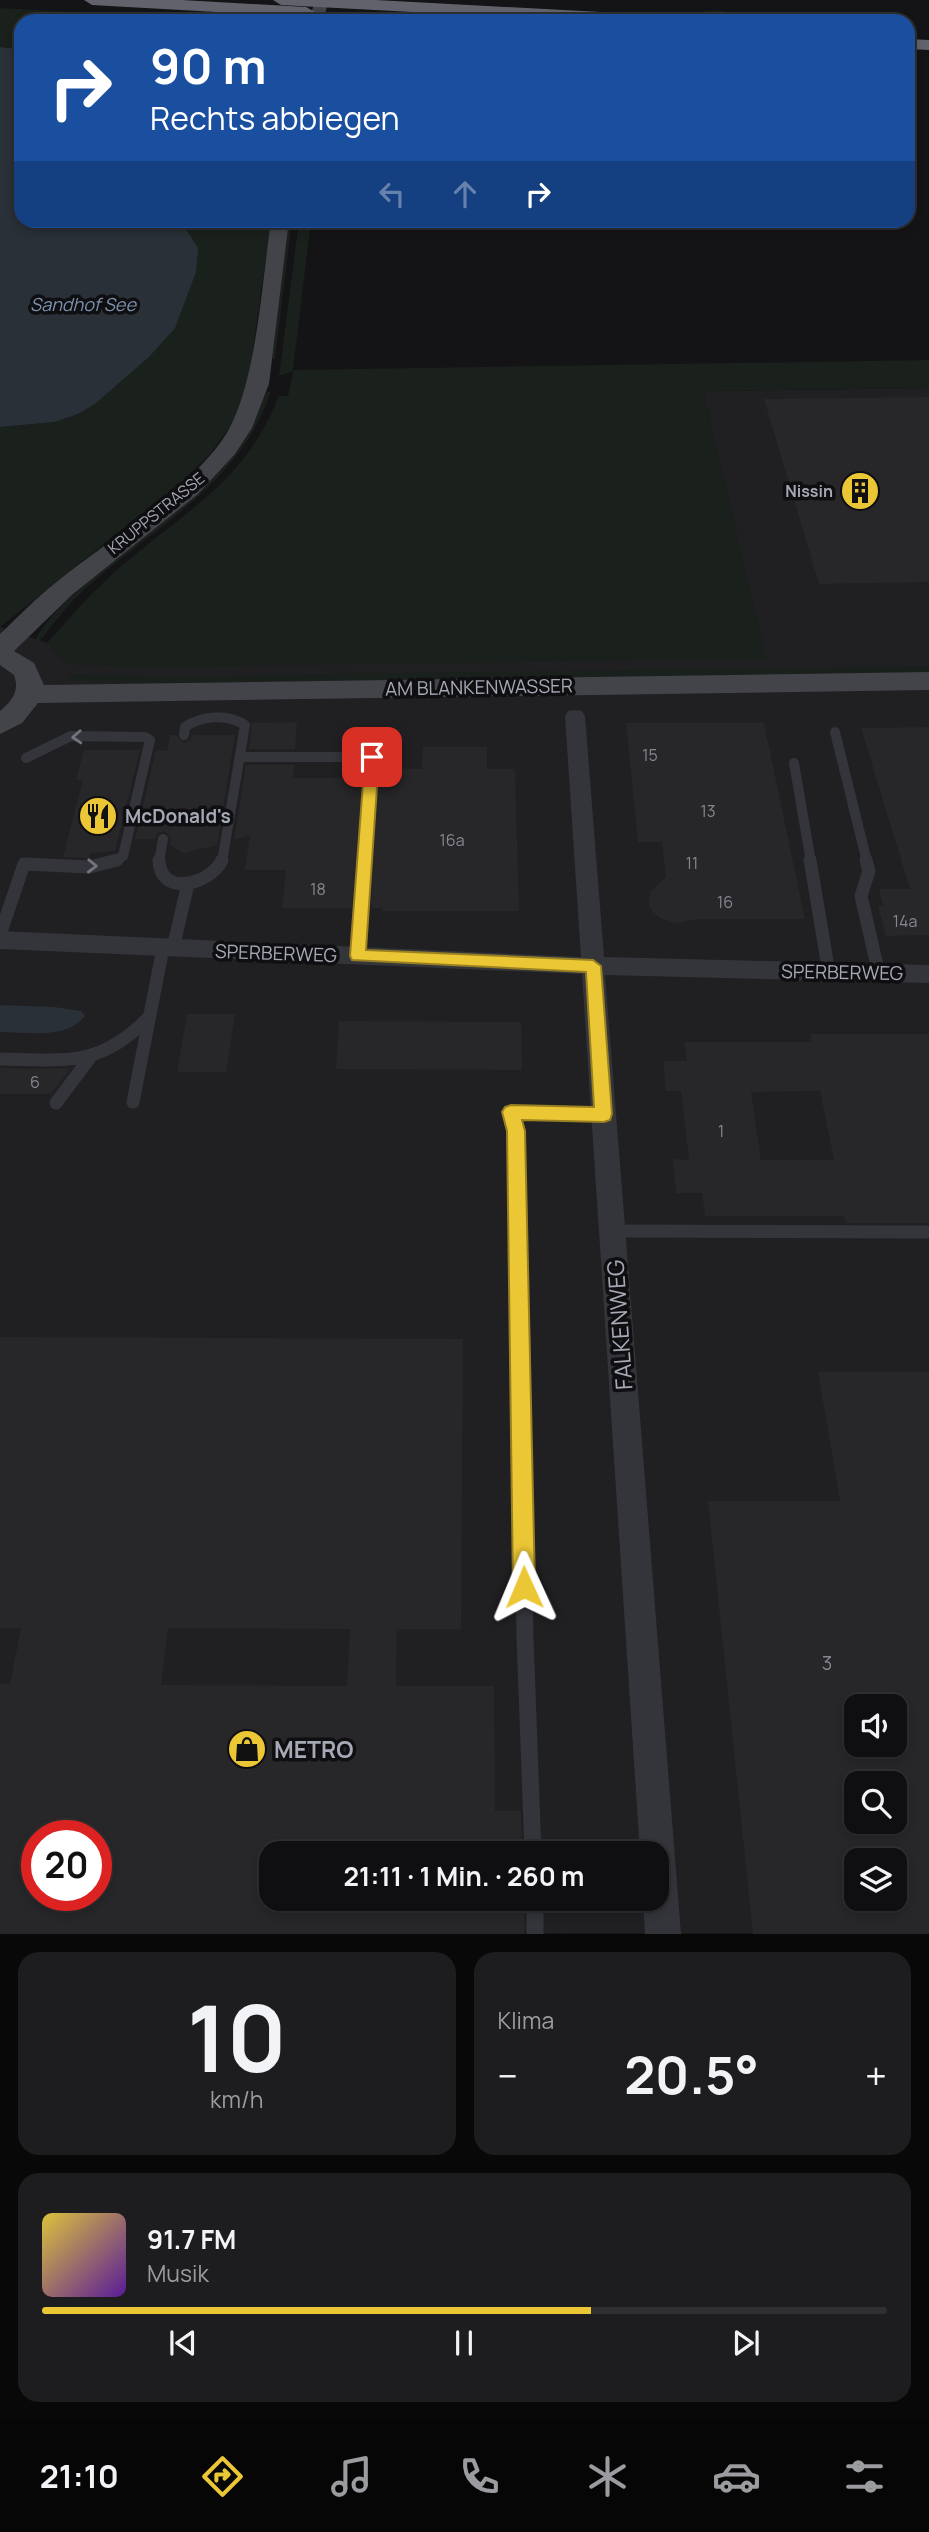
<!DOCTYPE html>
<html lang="de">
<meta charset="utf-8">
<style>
:root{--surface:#0f0e10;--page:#1d1c1e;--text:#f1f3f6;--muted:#9b9c9f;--line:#2f2e30;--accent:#ecc735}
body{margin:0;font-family:Manrope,sans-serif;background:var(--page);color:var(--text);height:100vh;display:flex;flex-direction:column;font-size:26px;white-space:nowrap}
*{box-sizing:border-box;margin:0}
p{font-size:23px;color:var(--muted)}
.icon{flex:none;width:38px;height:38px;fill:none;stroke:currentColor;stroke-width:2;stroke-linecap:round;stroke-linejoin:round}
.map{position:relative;height:1934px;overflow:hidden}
.details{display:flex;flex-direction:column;gap:18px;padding:18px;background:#080809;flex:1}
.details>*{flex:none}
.hud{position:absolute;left:14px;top:14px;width:901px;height:214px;border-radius:21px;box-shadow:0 4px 10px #0003,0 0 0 2px var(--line);background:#1a4fa0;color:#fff;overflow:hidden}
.tools{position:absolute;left:844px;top:1694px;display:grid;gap:14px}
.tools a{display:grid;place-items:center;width:63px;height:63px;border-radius:14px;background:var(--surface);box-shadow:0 4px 10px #0003,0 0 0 2px var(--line);font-size:35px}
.speed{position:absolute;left:21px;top:1820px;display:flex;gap:14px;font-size:35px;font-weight:700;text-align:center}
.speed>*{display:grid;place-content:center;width:91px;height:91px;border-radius:50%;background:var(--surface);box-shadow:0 4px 10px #0003,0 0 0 2px var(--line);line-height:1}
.speed .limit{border:10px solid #d22;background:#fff;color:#111}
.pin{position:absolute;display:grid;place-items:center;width:60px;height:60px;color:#fff;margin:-30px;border-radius:14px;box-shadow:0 4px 10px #0006}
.me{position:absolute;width:77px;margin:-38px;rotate:359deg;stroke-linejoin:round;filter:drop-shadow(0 0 5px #0008)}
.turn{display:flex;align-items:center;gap:24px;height:147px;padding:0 21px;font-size:32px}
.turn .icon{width:91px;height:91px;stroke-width:2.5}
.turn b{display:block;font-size:49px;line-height:60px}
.lanes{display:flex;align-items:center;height:66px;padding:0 21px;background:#0003;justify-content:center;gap:35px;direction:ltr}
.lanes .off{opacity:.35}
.big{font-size:52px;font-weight:700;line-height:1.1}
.details .card{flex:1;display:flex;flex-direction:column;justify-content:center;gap:10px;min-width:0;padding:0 24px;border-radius:21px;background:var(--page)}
.details .dial{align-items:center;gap:0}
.dial b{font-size:91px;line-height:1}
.song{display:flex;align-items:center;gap:21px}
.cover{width:84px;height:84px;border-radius:10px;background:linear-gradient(135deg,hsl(50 70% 55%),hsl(270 70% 35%))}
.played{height:7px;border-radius:4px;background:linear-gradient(90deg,var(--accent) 65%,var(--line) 65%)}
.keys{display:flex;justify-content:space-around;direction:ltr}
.heat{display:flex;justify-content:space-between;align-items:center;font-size:38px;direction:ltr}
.details .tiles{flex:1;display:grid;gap:18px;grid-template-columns:1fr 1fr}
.card:last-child{grid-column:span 2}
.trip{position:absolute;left:259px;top:1841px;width:410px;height:70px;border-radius:21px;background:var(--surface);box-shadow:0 4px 10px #0003,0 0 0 2px var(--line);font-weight:700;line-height:70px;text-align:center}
.dock{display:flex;height:112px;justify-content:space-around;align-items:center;background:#060606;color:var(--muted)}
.dock .icon{width:49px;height:49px}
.dock .active{color:var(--accent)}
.dock b{font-size:32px;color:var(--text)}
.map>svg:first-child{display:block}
</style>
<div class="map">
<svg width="929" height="1934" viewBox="0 0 929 1934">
<rect width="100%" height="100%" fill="#141315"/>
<!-- built -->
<path fill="#201f22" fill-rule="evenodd" d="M 929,388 L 929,1933 L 0,1934 L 0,627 L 48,643 L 82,604 L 122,565 L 213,493 L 245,459 L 267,425 L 279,396 L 765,658 L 703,391 ZM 856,1706 L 894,1706 L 894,1745 L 856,1745 ZM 856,1783 L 894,1783 L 894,1822 L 856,1822 ZM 37,1836 L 96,1836 L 96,1895 L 37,1895 ZM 271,1853 L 656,1853 L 656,1899 L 271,1899 ZM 856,1860 L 894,1860 L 894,1899 L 856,1899 Z"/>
<!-- green -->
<g fill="#1a201b">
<path d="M 402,0 L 692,14 C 709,8 728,9 744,17 L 827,21 Z"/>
<polygon points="0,8 240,21 21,21 21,49 0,47"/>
<polygon points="186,221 271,221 252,358 247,385 234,421 211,453 182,482 0,627 0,427 55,422 78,414 95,404 149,357 198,248 186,229"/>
<polygon points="288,221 292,221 275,359 272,359"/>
<path d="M 299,221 L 311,221 L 293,370 L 929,360 L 929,388 L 703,391 L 766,659 L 136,667 L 65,664 L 47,643 C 71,616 95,589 122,566 C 187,509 245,482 279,396 L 288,396 L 293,371 L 279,376 Z"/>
<path d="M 271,391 C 241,485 151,528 83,591 C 68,604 56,621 44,636 L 39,641 L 35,640 C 51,612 77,591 101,571 C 169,514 232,481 266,393 Z"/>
<polygon points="929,666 929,673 292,682 139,683 68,680 69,674 181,676"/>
</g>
<!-- water -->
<g fill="#2a3038">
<polygon points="0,47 21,49 21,220 186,221 186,229 198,248 196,272 175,328 149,357 95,404 78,414 55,422 0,427"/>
<path d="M 0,1005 L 54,1007 L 81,1011 L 85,1016 C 66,1040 28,1032 0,1032 Z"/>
</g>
<!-- building -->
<g fill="#272629" fill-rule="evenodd">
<polygon points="929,397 929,582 819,584 764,399"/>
<polygon points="297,722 295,749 249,749 252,723"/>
<polygon points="626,723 764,723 805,919 697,919 676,923 660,918 653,912 649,906 650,892 666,877 662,842 638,842"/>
<polygon points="929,727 929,935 886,936 878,906 883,906 879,889 910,889 861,728"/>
<polygon points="170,735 176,735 184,743 190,740 192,735 235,735 217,845 183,853 170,845 171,837 165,831 157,833 155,839 135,839 156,750 167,751"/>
<polygon points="423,747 487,747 487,769 515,769 519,911 382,911 382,908 371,908 378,778 390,778 391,768 422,769"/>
<polygon points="84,750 140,750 115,851 90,853 89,858 63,857 83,780 76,780"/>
<polygon points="246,765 294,765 293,778 363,778 352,908 282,908 286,870 245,870 250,835 234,840"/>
<polygon points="187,1014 235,1014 226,1072 177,1072"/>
<polygon points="339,1021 521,1022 522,1070 336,1069"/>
<path d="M 810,1034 L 929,1034 L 929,1223 L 846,1223 L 844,1216 L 705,1216 L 702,1193 L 676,1193 L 673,1159 L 689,1160 L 681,1091 L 666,1091 L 663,1061 L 687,1061 L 684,1042 L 811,1042 ZM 820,1091 L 834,1160 L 761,1160 L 751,1092 Z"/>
<polygon points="0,1068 44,1069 71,1068 51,1094 0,1094"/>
<path d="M 0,1337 L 463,1339 L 461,1629 L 397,1629 L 396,1686 L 494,1686 L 495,1811 L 521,1811 L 522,1853 L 271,1853 L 271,1899 L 524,1899 L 524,1934 L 0,1934 L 0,1684 L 10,1684 L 21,1628 L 0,1628 ZM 168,1628 L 350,1629 L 347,1686 L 161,1685 ZM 37,1836 L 96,1836 L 96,1895 L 37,1895 Z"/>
<path d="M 818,1372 L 929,1372 L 929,1934 L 753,1934 L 708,1501 L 840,1501 ZM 856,1706 L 894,1706 L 894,1745 L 856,1745 ZM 856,1783 L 894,1783 L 894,1822 L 856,1822 ZM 856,1860 L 894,1860 L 894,1899 L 856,1899 Z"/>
</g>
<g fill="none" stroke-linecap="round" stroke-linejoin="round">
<!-- lane-far2 -->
<g stroke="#34353a" stroke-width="10">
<polyline points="835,732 867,862"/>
<path d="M 184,735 L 185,727 C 202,715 227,714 245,725 L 222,862"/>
<polyline points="240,757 372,757 365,862"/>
<polyline points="26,758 71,736 145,737 150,740 123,856 114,862"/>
<polyline points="794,763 811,862"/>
<polyline points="159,862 163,839"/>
</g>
<!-- lane-far1 -->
<g stroke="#34353a" stroke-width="13">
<path d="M 159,860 C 160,898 211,884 222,860"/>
<polyline points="810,860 829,973"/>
<polyline points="866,860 869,871 861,896 879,974"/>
<polyline points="0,935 24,864 90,867 117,860"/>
<polyline points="173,948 188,884"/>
<polyline points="358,956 365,860"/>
<path d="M 0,1059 C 65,1060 100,1068 149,1017"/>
<polyline points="133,1102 163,948"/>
<polyline points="56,1103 89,1059"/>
<polyline points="612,1231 929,1232"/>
<polyline points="520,1330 516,1131 511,1112 604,1114"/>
</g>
<!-- lane -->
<g stroke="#34353a" stroke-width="17">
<polyline points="520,1328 525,1637 533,1853"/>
<polyline points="535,1899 535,1934"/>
</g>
<!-- street -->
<polygon fill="#34353a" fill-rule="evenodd" points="575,710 582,711 585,716 604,957 929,965 929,983 605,975 681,1934 645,1934 643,1899 656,1899 656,1853 640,1853 582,974 0,949 0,931 581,957 565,716 568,711"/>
<!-- secondary -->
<g fill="#43434a" fill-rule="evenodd">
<polygon points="315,0 329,0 323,21 309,21"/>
<path d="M 271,220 L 289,220 L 269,384 L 252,428 L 235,454 L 197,495 L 73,594 L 14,651 L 34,663 L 44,685 L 929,672 L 929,690 L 38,703 L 22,723 L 0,734 L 0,711 C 12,701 20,691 14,675 L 0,665 L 0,634 C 19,616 38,596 59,580 C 108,541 200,482 229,429 C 257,377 262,281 271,220 Z"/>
</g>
<!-- highway -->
<g fill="#61626b" fill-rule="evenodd">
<polygon points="84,0 182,0 306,7 315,12 306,17 92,5"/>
<polygon points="273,0 376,0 676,16 685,21 579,21 281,5"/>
<polygon points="908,39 929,40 929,50 908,49"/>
</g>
</g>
<!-- one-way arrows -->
<defs><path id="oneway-chevron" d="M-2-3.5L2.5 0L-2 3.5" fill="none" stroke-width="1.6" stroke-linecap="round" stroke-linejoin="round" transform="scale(1.75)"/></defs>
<g stroke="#72747e">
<use href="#oneway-chevron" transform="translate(77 737) rotate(177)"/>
<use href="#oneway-chevron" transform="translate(92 866) rotate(2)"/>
</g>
<!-- route -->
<polygon fill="#ecc735" stroke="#998122" stroke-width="2" points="372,752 379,757 366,950 593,960 601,966 612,1114 610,1120 604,1122 522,1120 525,1131 535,1587 531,1595 524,1598 516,1595 513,1587 507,1131 502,1112 505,1107 511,1105 594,1107 586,972 352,960 350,956 365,757"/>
<!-- icons -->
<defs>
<symbol id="building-disc" viewBox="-11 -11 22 22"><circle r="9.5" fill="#ecc735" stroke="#0f0e10"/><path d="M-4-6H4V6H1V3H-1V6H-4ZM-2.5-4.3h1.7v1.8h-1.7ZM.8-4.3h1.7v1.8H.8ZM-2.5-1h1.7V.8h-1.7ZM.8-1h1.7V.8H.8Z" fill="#111"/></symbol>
<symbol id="restaurant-disc" viewBox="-11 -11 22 22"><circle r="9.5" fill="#ecc735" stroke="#0f0e10"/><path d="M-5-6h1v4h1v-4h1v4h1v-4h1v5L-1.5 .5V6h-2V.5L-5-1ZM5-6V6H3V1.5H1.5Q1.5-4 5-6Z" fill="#111"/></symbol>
<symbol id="shop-disc" viewBox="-11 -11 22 22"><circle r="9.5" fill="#ecc735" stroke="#0f0e10"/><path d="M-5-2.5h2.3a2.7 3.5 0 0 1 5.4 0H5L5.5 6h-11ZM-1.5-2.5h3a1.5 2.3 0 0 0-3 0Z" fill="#111"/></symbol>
</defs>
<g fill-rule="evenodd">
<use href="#building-disc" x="838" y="469" width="44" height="44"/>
<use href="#restaurant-disc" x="76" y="794" width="44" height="44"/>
<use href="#shop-disc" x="225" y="1727" width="44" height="44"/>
</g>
<g text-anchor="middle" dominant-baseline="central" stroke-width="7" stroke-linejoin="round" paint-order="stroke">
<!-- far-poi labels -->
<g font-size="16" font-weight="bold" fill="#a5a8b5" stroke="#0f0e10" text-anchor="end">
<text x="833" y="491">Nissin</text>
</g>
<!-- far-street labels -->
<g font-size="16" fill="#a5a8b5" stroke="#0f0e10">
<text transform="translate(156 513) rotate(-39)">KRUPPSTRASSE</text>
</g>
<!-- number labels -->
<g font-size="16" fill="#858791">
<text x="650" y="755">15</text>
<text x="708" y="811">13</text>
<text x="452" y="840">16a</text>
<text x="692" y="863">11</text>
<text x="318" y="889">18</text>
<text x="725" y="902">16</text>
<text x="905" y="921">14a</text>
<text x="35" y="1082">6</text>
<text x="721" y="1131">1</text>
</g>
<!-- far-water labels -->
<g font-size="18" font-style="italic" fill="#7d91af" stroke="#0f0e10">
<text x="83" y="304">Sandhof See</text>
</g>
<!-- street labels -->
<g font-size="19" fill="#a5a8b5" stroke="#0f0e10">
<text transform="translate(479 687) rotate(-1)">AM BLANKENWASSER</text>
<text transform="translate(276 953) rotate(2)">SPERBERWEG</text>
<text transform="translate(842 972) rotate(1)">SPERBERWEG</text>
</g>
<!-- poi labels -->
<g font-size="19" font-weight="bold" fill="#a5a8b5" stroke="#0f0e10" text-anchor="start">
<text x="125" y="816">McDonald's</text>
</g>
<!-- near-number labels -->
<g font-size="19" fill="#858791">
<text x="827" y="1663">3</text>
</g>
<!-- near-street labels -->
<g font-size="23" fill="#a5a8b5" stroke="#0f0e10">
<text transform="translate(619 1325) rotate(-94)">FALKENWEG</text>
</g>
<!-- near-poi labels -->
<g font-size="23" font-weight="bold" fill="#a5a8b5" stroke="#0f0e10" text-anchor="start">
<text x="274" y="1749">METRO</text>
</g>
</g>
</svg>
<div class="tools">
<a><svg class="icon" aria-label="sound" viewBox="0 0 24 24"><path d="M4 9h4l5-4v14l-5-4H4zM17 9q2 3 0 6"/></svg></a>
<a><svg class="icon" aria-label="search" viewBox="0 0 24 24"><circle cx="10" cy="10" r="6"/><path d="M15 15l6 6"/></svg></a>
<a><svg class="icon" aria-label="layers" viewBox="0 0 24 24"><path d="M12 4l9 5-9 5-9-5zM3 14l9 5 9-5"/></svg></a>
</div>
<div class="speed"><div class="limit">20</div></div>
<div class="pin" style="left:372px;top:757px;background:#d93025"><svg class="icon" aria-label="arrive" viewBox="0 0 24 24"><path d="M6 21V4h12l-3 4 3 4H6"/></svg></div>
<svg class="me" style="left:524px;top:1587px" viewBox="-20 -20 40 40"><path d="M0-17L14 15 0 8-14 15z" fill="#ecc735" stroke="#fff" stroke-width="4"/></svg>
<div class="trip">21:11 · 1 Min. · 260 m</div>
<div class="hud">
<div class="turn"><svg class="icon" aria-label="right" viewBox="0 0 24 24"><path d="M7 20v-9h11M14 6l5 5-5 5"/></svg><div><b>90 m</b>Rechts abbiegen</div></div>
<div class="lanes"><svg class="icon off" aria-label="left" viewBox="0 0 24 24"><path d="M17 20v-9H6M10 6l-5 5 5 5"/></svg><svg class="icon off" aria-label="ahead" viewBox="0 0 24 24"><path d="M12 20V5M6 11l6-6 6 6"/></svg><svg class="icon" aria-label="right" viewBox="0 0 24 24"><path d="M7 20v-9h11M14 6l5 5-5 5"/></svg></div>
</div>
</div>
<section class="details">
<div class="tiles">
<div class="card dial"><b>10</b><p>km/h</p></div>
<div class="card"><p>Klima</p>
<div class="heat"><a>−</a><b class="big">20.5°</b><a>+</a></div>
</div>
<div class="card">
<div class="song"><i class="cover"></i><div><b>91.7 FM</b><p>Musik</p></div></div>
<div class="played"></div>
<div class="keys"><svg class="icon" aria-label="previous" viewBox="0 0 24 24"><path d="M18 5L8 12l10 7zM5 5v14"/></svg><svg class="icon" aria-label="pause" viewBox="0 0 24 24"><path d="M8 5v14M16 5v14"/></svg><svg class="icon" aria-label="next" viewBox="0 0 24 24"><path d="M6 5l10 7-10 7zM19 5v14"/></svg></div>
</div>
</div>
</section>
<nav class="dock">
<b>21:10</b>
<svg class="icon active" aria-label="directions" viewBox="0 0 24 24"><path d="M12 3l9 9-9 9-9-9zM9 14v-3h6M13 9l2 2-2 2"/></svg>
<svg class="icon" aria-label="music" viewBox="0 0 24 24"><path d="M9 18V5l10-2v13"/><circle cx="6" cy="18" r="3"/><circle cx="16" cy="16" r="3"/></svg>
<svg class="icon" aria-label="phone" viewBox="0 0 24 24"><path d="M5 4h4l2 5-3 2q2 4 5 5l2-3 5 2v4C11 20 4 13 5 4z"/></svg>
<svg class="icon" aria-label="climate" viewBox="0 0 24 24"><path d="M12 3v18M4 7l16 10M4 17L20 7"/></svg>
<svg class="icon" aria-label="car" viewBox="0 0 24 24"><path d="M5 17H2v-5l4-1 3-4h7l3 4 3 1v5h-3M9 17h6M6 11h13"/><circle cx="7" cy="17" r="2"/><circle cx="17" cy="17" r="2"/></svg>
<svg class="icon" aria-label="filters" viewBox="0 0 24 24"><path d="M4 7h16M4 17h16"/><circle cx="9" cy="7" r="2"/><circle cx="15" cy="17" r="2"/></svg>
</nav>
